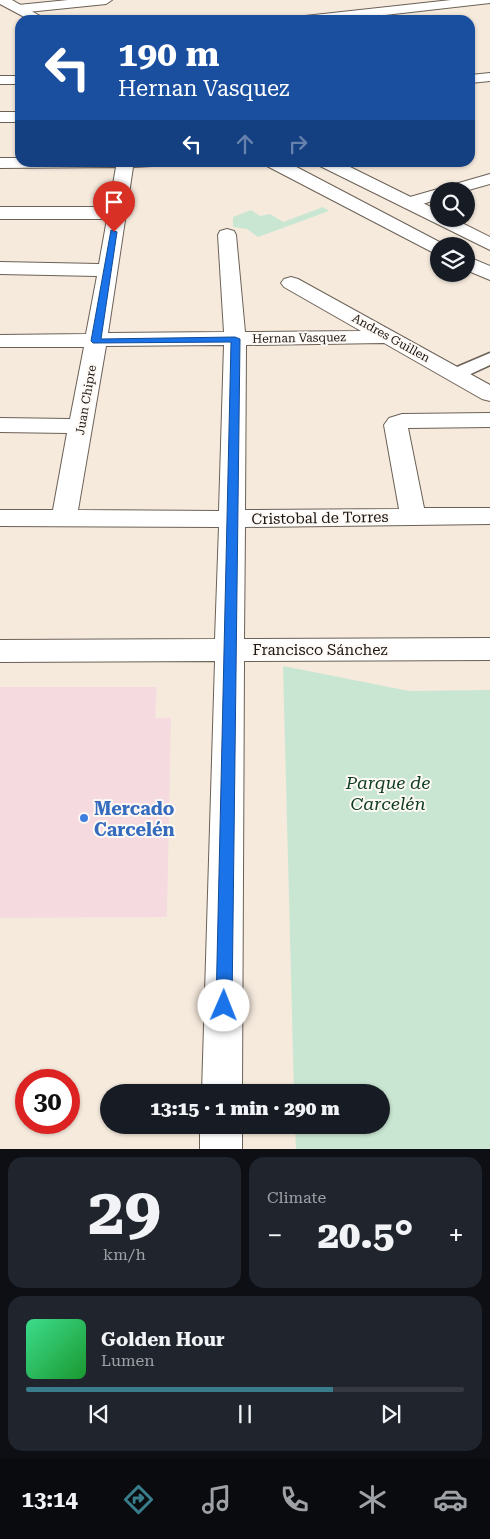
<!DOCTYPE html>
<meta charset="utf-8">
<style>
:root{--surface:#171b24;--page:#20242c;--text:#f1f3f6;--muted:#9ea1a6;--line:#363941;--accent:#397c8c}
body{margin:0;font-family:"Roboto Serif",serif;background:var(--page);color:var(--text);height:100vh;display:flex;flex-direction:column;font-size:19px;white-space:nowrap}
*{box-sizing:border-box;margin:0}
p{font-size:16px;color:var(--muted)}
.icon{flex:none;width:28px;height:28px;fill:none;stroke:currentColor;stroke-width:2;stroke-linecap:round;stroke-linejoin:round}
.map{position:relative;height:1149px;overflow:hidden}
.details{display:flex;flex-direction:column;gap:8px;padding:8px;background:#0d0f14;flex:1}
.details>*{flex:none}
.hud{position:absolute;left:15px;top:15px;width:460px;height:152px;border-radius:15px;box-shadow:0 1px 4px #0004;background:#1a4fa0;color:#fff;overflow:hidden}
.buttons{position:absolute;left:430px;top:182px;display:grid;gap:10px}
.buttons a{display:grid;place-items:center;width:45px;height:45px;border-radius:50%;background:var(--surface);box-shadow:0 1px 4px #0004;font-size:25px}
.speed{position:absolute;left:15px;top:1069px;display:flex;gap:10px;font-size:25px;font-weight:700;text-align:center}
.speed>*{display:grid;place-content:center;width:65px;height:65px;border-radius:50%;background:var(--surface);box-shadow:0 1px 4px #0004;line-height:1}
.speed .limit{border:8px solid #d22;background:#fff;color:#111}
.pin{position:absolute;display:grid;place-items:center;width:42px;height:42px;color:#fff;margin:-51px -21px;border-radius:50% 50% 50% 0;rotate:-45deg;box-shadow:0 0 5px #0007}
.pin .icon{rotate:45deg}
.me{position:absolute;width:55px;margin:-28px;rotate:1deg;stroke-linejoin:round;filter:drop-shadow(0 0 4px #0008)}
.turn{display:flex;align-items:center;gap:18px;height:105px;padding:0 20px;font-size:22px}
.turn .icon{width:65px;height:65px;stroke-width:2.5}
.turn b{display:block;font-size:35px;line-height:42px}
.lanes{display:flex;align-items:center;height:48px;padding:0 20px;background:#0003;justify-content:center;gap:25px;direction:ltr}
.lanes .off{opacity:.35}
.big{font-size:38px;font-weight:800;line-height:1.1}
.details .tile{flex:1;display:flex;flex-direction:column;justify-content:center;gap:8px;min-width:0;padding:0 18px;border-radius:15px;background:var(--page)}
.details .dial{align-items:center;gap:0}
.dial b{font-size:65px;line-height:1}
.song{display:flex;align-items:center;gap:15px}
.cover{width:60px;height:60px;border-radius:8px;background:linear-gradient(135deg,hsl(150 70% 55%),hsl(130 70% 35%))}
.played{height:5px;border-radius:2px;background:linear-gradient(90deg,var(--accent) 70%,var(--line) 70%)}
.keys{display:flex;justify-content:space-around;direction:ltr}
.heat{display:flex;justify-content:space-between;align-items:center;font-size:28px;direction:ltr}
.details .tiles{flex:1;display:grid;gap:8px;grid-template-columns:1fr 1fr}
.tile:last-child{grid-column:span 2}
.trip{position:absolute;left:100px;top:1084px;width:290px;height:50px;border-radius:25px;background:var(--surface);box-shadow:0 1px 4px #0004;font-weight:800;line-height:50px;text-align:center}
.tabs{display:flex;height:80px;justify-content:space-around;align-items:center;background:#090b0e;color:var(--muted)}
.tabs .icon{width:35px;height:35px}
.tabs .selected{color:var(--accent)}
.tabs b{font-size:22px;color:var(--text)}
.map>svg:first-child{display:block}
</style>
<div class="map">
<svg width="490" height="1149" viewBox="0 0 490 1149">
<rect width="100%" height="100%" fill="#f6eadd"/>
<!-- commercial -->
<polygon fill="#f5dbe0" points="0,687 157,687 155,718 171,718 167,917 0,918"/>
<!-- green -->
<g fill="#c9e6d2">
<polygon points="323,207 329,211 258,237 247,229 233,227 233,217 251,210 260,216 270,214 283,222"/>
<polygon points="283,666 409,691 490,690 490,1149 296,1149 295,1125 381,1125 381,1092 294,1092"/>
</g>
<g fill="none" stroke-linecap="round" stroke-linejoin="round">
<defs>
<polygon id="pedestrian" points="490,353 490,365 462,378 456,380 450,378 447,374 450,370"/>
<g id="minor">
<polygon points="68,0 112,0 106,4 18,13 11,9 18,5"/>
<polygon points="451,0 490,0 490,3 341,20 298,20 305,16"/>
<polygon points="490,73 490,81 470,83 470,75"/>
<rect x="0" y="76" width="20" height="8"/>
<rect x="0" y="112" width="20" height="10"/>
<path d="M 0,158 L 20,158 L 20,162 L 154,162 L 152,166 L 133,167 L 108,333 L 224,332 L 218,235 L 220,231 L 227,229 L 234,231 L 236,235 L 245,332 L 361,331 L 284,287 L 281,283 L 284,279 L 291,277 L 298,279 L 490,385 L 490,401 L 482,399 L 384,343 L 246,345 L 245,510 L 399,509 L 384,425 L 389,418 L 402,414 L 490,413 L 490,427 L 408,428 L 424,508 L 490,508 L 490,524 L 245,527 L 244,639 L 490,638 L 490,660 L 244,661 L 242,1092 L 202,1092 L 215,661 L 0,662 L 0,640 L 215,639 L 219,527 L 0,526 L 0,510 L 53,510 L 67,433 L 0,432 L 0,418 L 70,419 L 84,347 L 0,347 L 0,335 L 86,334 L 97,276 L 0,274 L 0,262 L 99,264 L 107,219 L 0,219 L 0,207 L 109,207 L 116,167 L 0,168 ZM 224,345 L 219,511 L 78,510 L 106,346 Z"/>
<polygon points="490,174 490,184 465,191 439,191 439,199 409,208 403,207 400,203 403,199"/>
<rect x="200" y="1125" width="42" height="24"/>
</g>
<g id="tertiary">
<polygon points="0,0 12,0 47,20 30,20 0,4"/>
<polygon points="265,162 287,162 447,246 439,246 439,254 432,252 267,166"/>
<polygon points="318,162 340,162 439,211 439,219 454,219 490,237 490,250 320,166"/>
<polygon points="466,256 490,266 490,280 466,270"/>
</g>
</defs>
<!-- pedestrian casing -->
<use href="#pedestrian" stroke="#6b6156" stroke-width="3"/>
<!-- minor casing -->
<use href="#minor" stroke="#6b6156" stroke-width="2"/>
<!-- tertiary casing -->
<use href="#tertiary" stroke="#6b6156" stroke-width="2"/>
<!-- pedestrian -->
<use href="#pedestrian" fill="#fff" fill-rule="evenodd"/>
<!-- minor -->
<use href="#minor" fill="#fff" fill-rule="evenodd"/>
<!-- tertiary -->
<use href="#tertiary" fill="#fff" fill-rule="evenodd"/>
</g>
<!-- route -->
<polygon fill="#1a73e8" stroke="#114b97" points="111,230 117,232 101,339 235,337 240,339 232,1006 229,1011 224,1013 218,1011 216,1006 231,342 93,343 91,341"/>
<!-- markers -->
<circle fill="#3f7fe0" stroke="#fef9f4" stroke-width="2" cx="84" cy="818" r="5"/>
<g text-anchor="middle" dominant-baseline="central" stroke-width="4" stroke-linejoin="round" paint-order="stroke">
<!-- far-street labels -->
<g font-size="12" fill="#1b1713" stroke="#fef9f4">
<text transform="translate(299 338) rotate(-1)">Hernan Vasquez</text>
<text transform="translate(391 338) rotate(29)">Andres Guillen</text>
<text transform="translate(86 400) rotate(-80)">Juan Chipre</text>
</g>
<!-- street labels -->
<g font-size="15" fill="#1b1713" stroke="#fef9f4">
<text transform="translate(320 518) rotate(-1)">Cristobal de Torres</text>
<text x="320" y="650">Francisco Sánchez</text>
</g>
<!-- near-park labels -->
<g font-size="18" font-style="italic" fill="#0d3c22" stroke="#fef9f4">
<text x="388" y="782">Parque de<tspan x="388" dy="21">Carcelén</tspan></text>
</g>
<!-- near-shop labels -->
<g font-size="18" font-weight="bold" fill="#366cbe" stroke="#fef9f4" text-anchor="start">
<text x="94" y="808">Mercado<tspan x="94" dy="21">Carcelén</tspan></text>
</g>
</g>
</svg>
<div class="buttons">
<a><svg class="icon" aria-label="search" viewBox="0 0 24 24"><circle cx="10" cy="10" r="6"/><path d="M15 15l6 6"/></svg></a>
<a><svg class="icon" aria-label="layers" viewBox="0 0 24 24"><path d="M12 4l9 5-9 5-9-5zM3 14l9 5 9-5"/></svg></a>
</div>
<div class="speed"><div class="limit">30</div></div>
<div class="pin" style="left:114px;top:232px;background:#d93025"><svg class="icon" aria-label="arrive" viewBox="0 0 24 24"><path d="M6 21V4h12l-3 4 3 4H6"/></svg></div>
<svg class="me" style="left:224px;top:1006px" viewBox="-20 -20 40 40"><circle r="19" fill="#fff"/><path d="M0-13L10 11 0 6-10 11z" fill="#1a73e8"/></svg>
<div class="trip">13:15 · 1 min · 290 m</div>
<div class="hud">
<div class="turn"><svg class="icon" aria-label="left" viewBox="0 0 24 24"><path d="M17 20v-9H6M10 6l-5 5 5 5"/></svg><div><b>190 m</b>Hernan Vasquez</div></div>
<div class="lanes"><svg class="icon" aria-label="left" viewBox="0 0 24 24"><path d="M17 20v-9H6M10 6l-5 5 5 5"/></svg><svg class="icon off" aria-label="ahead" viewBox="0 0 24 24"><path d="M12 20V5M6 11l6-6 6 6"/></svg><svg class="icon off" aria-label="right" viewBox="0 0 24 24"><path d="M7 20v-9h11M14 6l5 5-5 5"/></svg></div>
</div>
</div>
<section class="details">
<div class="tiles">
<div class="tile dial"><b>29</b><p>km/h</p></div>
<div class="tile"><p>Climate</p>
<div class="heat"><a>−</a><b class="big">20.5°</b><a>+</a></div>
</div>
<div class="tile">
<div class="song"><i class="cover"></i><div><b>Golden Hour</b><p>Lumen</p></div></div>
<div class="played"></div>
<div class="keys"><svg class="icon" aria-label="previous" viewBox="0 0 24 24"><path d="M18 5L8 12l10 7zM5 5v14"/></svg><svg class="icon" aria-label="pause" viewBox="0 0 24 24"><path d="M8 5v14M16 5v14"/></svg><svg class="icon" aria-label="next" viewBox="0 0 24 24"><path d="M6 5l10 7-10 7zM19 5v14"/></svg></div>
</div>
</div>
</section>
<nav class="tabs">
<b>13:14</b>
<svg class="icon selected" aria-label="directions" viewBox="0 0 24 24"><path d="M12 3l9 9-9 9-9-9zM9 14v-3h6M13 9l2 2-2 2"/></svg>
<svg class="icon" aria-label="music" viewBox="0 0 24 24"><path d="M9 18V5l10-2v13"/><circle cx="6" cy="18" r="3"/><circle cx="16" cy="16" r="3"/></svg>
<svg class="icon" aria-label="phone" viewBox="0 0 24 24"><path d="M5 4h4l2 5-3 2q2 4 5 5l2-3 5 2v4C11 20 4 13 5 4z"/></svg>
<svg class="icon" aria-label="climate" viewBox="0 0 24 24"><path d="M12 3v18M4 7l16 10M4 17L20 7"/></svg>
<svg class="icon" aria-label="car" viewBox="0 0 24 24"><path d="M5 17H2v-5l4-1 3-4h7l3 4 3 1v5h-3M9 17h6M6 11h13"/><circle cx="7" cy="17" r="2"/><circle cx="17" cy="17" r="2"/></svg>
</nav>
